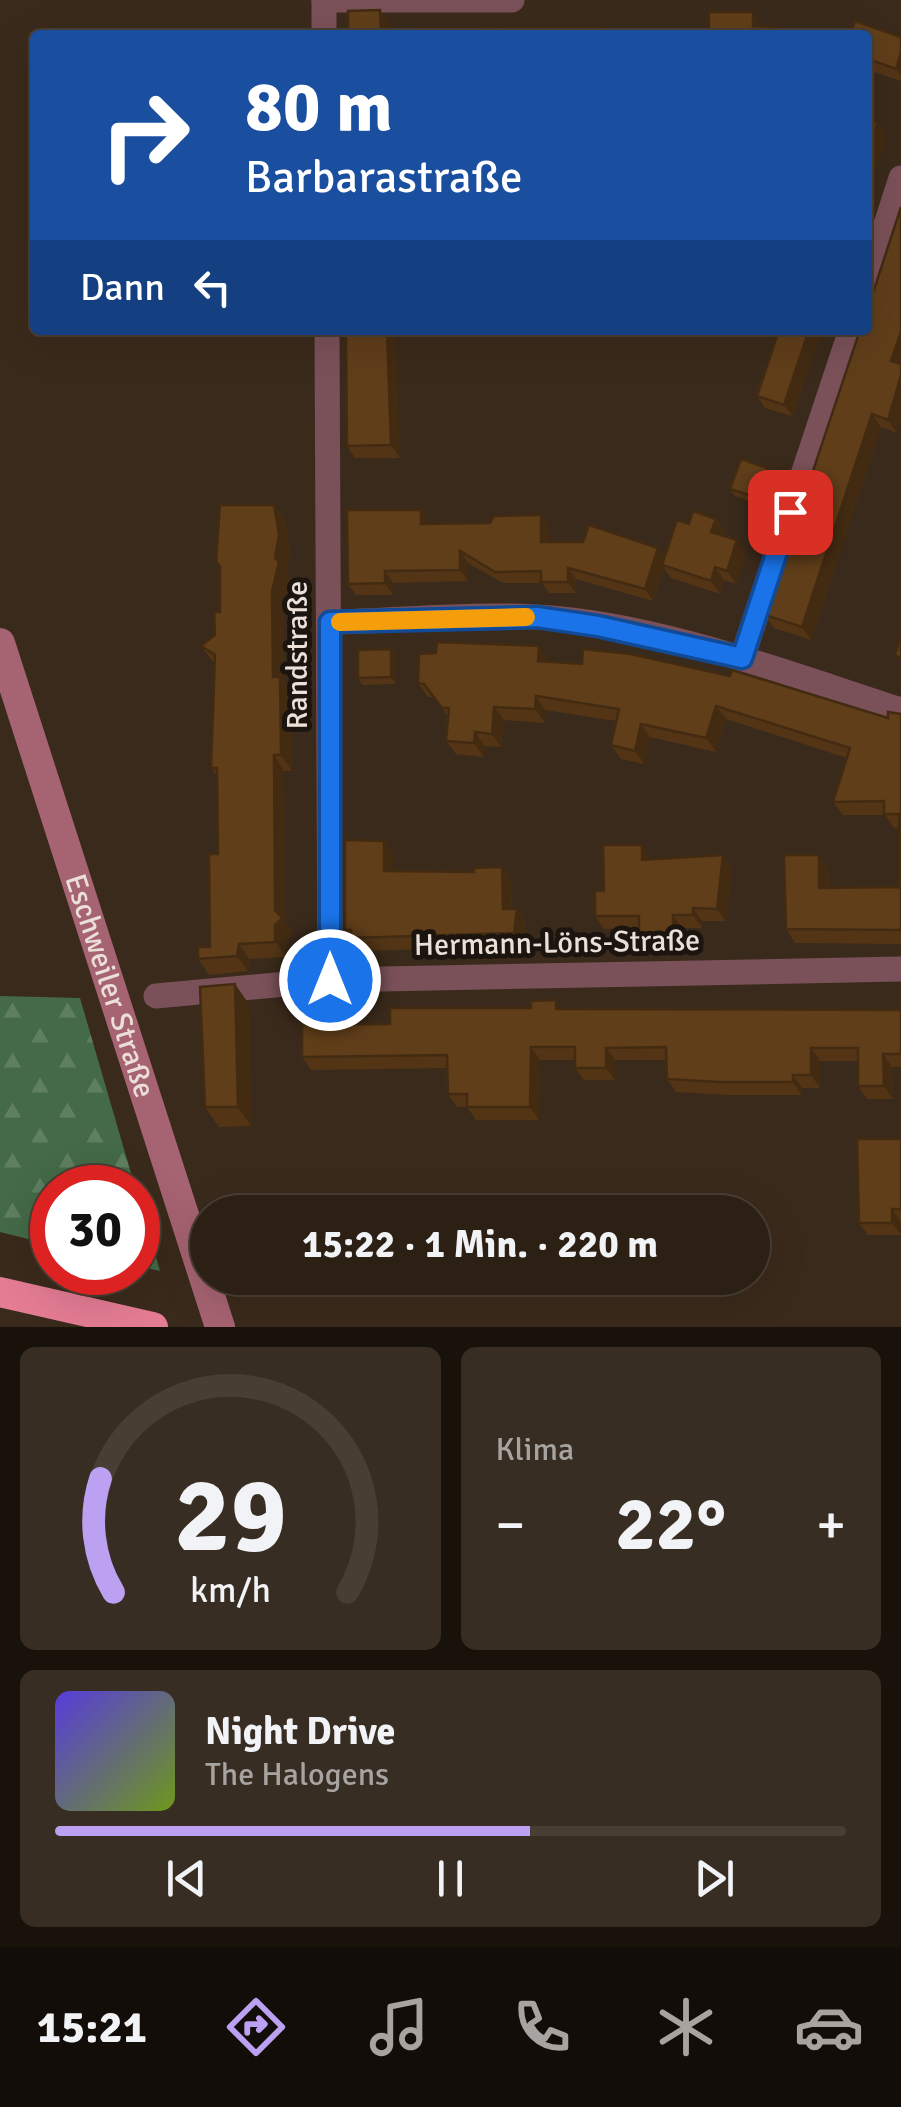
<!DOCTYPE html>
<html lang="de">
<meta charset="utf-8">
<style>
:root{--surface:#2c2014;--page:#382d22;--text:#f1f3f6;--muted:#a6a3a0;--line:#483e34;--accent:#bca0f2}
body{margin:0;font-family:Signika,sans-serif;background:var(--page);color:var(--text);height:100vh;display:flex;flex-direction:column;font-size:38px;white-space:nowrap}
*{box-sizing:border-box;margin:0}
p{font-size:32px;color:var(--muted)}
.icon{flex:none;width:55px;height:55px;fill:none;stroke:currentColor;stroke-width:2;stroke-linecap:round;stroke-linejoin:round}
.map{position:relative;height:1327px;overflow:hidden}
.drawer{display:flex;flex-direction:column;gap:20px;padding:20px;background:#18120b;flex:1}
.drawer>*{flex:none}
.guide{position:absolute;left:30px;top:30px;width:842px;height:305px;border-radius:10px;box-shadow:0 10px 40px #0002,0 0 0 2px var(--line);background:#1a4fa0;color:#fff;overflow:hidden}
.speed{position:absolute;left:30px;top:1165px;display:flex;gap:20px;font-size:50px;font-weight:700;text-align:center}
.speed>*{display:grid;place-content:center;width:130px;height:130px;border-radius:50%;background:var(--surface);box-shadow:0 10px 40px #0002,0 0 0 2px var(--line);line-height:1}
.speed .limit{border:15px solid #d22;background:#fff;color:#111}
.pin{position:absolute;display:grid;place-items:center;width:85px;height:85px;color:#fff;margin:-42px;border-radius:20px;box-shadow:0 5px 15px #0006}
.me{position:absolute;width:110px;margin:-55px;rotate:0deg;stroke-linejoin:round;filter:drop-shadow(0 0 8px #0008)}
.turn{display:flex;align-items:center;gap:35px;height:210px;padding:0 50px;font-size:45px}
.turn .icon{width:130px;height:130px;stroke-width:2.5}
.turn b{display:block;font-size:70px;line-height:85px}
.then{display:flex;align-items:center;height:95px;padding:0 50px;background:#0003;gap:20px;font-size:38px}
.big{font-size:75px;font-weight:800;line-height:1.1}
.drawer .card{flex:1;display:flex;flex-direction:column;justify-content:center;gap:15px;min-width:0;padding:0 35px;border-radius:15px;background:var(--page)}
.drawer .dial{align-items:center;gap:0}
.dial svg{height:260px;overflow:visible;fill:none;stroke:var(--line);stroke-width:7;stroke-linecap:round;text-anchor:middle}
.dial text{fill:var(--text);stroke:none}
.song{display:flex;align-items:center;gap:30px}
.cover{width:120px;height:120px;border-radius:15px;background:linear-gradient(135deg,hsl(250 70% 55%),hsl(80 70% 35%))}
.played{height:10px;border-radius:5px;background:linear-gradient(90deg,var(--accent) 60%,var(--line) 60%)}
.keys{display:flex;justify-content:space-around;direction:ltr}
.heat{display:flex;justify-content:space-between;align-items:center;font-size:55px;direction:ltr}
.drawer .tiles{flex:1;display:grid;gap:20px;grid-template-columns:1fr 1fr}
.card:last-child{grid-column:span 2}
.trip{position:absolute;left:190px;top:1195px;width:580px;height:100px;border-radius:50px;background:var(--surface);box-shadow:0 10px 40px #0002,0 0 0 2px var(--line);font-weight:800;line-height:100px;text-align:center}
.dock{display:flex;height:160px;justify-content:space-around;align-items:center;background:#120d08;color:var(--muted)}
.dock .icon{width:70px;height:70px}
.dock .on{color:var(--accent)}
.dock b{font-size:45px;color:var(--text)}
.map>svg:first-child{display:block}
</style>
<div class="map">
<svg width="901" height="1327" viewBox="0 0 901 1327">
<defs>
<pattern id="forest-firs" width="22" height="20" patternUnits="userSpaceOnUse" patternTransform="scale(2.5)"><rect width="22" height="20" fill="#446a47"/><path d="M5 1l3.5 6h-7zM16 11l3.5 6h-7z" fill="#5f7f61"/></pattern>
</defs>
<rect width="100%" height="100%" fill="#3a2a1b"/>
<!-- forest -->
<g fill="url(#forest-firs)">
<polygon points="0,996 80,998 135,1187 52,1188 52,1245 0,1232"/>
<polygon points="138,1195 160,1271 138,1266"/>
</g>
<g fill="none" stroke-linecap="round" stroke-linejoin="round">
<!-- street -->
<g stroke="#7b5159" stroke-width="25">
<polyline points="324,0 512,0"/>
<polyline points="324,0 324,35"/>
<polyline points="868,280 901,178"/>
<polyline points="327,330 330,980"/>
<path d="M 330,622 C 398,621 469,613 537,617 C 655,623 789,674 901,710"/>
<polyline points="742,658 851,330"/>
<polyline points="156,996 330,980 901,969"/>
</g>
<!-- secondary -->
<path stroke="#a66371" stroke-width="30" id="s1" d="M 0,643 L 220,1327"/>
<!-- highway -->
<polyline stroke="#e47c94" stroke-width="30" points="0,1292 153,1327"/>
</g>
<!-- wall -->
<g fill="#533516">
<polygon points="868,35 901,37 901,81 868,70"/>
<polygon points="901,207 897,433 881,427 811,640 774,628 765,615"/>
<polygon points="346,330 400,458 355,458 347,446"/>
<polygon points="779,330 822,330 792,416 765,408 757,396"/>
<polygon points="772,475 762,505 735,496 730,489"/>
<polygon points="274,505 285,520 290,550 286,571 290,578 283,607 284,682 291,692 292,771 284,771 285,910 286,923 293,933 286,941 286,957 249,959 248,971 209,975 198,959 210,947 218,854 218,778 211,768 214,663 201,646 215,635 220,612 220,568 216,562"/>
<polygon points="541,515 549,527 549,542 665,557 689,524 716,519 725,532 724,536 737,540 746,553 736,584 724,580 720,594 671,578 664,568 653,601 576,579 576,593 549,593 542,583 503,583 468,563 468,581 393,583 393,595 356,595 348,584 429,521 429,524 490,523"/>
<polygon points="391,649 396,656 396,684 363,685 358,678"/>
<polygon points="548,659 548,661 888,718 901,714 901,944 795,943 786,929 819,855 828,868 829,888 899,887 899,828 894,828 885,815 843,815 833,802 847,758 726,719 716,752 650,737 644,764 621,759 611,745 616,721 545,710 545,723 504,720 501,747 485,746 484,757 456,754 446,741 448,717 434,697 428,697 418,683"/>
<polygon points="642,845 651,860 732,868 726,921 702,921 702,928 682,928 682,947 648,948 639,935 639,929 604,929 595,916 604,891"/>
<polygon points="393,853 393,871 474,872 502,867 511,880 512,909 517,909 526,922 523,946 360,951 345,930"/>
<polygon points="249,1004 251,1126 219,1127 205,1107"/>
<polygon points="562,1009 901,1010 901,1067 892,1067 893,1099 867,1099 858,1086 858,1061 820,1061 820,1088 802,1088 801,1095 728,1095 676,1092 667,1079 667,1060 615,1060 615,1080 584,1080 575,1068 575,1060 540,1060 539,1120 476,1120 467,1107 457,1107 448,1094 447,1068 311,1070 302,1057 390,1024"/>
<polygon points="901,1139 901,1235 868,1235 859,1223"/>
</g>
<!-- shaded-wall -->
<g fill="#432b12">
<polygon points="380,10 390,24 390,35 381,35"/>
<polygon points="753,12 761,24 762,35 753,26"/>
<polygon points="901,52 901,76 896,69"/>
<polygon points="877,123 887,137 874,175 868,165 868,152"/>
<polygon points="387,330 396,330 400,458 391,445"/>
<polygon points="809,330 822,330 792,416 784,405"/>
<polygon points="901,332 901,372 891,361"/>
<polygon points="901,375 901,419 897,433 888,420"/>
<polygon points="872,414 881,427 811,640 802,627"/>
<polygon points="767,468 772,475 762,505 758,498"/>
<polygon points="274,505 285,520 290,550 286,571 290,578 283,607 284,682 291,692 292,771 281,755 273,677 272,592 275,558"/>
<polygon points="421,510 429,521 429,535 421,524"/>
<polygon points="541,515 549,527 549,554 541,542"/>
<polygon points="716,519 725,532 721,544 711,532"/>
<polygon points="737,540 746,553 736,584 727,571"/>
<polygon points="658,548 666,559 662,565 664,567 653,601 645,589"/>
<polygon points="460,551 468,563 468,581 460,570"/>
<polygon points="715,567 724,580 720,594 711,581"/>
<polygon points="568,568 576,579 576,593 568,582"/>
<polygon points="385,571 393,583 393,595 385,583"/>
<polygon points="539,646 548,659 547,674 538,661"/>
<polygon points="391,649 396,656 396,684 391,677"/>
<polygon points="536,696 545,710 545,723 535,709"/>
<polygon points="716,706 726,719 716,752 706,738"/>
<polygon points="494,707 504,720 501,747 492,734"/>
<polygon points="641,724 650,737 644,764 635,751"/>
<polygon points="475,732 485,746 484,757 474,743"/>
<polygon points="274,755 284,771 286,923 293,933 286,941 286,957 275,942"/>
<polygon points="384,841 393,853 393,884 384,871"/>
<polygon points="642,845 651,858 651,873 642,860"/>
<polygon points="723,855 732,868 726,921 717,909"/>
<polygon points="819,855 828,868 829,902 819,888"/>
<polygon points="502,867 511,880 512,922 503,909"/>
<polygon points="693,908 702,921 702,928 693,915"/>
<polygon points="517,909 526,922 523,946 514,933"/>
<polygon points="673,915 682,928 682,947 673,934"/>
<polygon points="239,944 249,959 248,971 237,956"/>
<polygon points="235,984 249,1004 251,1126 238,1107"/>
<polygon points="531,1047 540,1060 539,1120 530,1107"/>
<polygon points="606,1048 615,1060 615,1080 606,1068"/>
<polygon points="811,1048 820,1061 820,1088 811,1075"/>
<polygon points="883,1054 892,1067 893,1099 884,1086"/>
<polygon points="793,1075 802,1088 801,1095 793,1082"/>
<polygon points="892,1209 901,1222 901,1235 892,1223"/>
</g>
<!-- building -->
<g fill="#603e1a" stroke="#432b12" stroke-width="2.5">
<polygon points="380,10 381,35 348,35 348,11"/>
<polygon points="709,12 753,12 753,26 776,27 775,35 709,35"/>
<polygon points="855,21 901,37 901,52 896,69 868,59 868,35 850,35"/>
<polygon points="601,28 602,35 416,35 416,29"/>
<polygon points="868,120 877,123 868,152"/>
<polygon points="901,207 901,332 891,361 901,364 901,375 888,420 872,414 802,627 765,615 860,330 868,330 868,308"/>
<polygon points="346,330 387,330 391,445 347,446"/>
<polygon points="779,330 809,330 784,405 757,396"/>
<polygon points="741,459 767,468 758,498 730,489"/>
<polygon points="220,505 274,505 279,534 275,558 279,562 272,592 273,677 280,677 281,755 274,755 275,895 275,910 282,918 275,925 275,942 239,944 237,956 198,959 198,947 210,947 209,854 218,854 217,768 211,768 215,655 201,646 215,635 214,612 220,612 220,566 216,562"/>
<polygon points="347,510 421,510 421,524 490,523 494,516 541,515 541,542 583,542 589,525 658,548 645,589 568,568 568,582 541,582 541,571 495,572 460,551 460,570 385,571 385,583 348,584"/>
<polygon points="693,511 716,519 711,532 737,540 727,571 715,567 711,581 662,565 677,520 689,524"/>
<polygon points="901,636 901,658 895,655"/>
<polygon points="437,642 539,646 538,661 582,664 583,649 630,654 730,676 732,670 888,718 888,712 901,714 901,930 786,929 784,855 819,855 819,888 899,887 899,814 884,814 884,801 833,802 850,748 716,706 706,738 641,724 635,751 611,745 619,709 536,696 535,709 494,707 492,734 475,732 474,743 446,741 449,708 442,708 424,684 418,683 419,654 436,653"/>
<polygon points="391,649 391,677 358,678 358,650"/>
<polygon points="345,840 384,841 384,871 474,872 474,868 502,867 503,909 517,909 514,933 351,938 351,930 345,930"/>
<polygon points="603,845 642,845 642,860 723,855 717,909 693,908 693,915 673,915 673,934 639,935 639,916 595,916 595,891 604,891"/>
<polygon points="235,984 238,1107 205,1107 200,987"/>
<polygon points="556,1000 556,1009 901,1010 901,1054 883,1054 884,1086 858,1086 858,1048 811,1048 811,1075 793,1075 793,1082 719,1082 667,1079 666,1047 606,1048 606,1068 575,1068 575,1047 531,1047 530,1107 467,1107 467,1094 448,1094 447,1055 302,1057 302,1025 390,1024 390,1008 531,1008 531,1001"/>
<polygon points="857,1139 901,1139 901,1209 892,1209 892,1223 859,1223"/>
</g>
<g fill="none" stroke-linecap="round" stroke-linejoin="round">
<defs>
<polyline id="route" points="330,980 330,622 537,617 598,626 742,658 790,512"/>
</defs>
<!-- route casing -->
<use href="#route" stroke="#114b97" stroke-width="25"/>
<!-- route -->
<use href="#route" stroke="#1a73e8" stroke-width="18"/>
<!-- slow -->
<polyline stroke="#f59e0b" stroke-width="18" points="340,622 526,617"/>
</g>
<g text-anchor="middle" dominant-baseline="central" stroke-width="10" stroke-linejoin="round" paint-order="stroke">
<!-- street labels -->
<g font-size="30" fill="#ebe0d7" stroke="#1c140e">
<text transform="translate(297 655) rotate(-90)">Randstraße</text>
<text transform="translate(557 943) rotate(-1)">Hermann-Löns-Straße</text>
<text stroke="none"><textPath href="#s1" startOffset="360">Eschweiler Straße</textPath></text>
</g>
</g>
</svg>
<div class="speed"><div class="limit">30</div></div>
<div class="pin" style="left:790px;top:512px;background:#d93025"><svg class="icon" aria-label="arrive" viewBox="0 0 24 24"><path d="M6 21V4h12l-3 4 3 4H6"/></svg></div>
<svg class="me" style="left:330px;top:980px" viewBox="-20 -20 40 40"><circle r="17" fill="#1a73e8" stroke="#fff" stroke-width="3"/><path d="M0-11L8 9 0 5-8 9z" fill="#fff"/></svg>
<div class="trip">15:22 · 1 Min. · 220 m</div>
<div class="guide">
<div class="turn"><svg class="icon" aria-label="right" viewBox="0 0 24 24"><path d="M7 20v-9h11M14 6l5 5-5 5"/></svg><div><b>80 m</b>Barbarastraße</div></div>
<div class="then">Dann<svg class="icon" aria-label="left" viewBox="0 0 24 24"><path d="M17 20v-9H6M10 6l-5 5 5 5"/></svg></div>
</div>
</div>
<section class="drawer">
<div class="tiles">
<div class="card dial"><svg viewBox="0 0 100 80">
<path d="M14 69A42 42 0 1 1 86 69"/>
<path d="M14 69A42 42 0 0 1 10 34" stroke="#bca0f2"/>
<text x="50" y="56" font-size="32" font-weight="700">29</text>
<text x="50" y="72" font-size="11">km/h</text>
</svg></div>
<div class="card"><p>Klima</p>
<div class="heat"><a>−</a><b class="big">22°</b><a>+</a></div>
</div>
<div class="card">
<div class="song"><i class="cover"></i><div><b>Night Drive</b><p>The Halogens</p></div></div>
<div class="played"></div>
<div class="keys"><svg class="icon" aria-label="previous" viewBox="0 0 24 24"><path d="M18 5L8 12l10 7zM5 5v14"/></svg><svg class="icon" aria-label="pause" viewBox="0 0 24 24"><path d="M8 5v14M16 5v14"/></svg><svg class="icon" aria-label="next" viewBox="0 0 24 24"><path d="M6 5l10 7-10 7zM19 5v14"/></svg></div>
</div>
</div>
</section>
<nav class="dock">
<b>15:21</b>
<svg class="icon on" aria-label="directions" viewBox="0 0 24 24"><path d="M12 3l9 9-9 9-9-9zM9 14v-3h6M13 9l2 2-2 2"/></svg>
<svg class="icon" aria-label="music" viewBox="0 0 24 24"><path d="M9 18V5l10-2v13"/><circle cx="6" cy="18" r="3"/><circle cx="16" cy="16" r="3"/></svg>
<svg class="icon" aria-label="phone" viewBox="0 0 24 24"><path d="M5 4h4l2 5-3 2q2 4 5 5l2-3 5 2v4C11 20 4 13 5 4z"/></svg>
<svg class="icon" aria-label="climate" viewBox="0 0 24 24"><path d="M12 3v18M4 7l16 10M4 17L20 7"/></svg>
<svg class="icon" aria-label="car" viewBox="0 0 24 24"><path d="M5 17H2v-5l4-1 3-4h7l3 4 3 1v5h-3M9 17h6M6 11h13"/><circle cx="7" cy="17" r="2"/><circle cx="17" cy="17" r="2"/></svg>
</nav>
